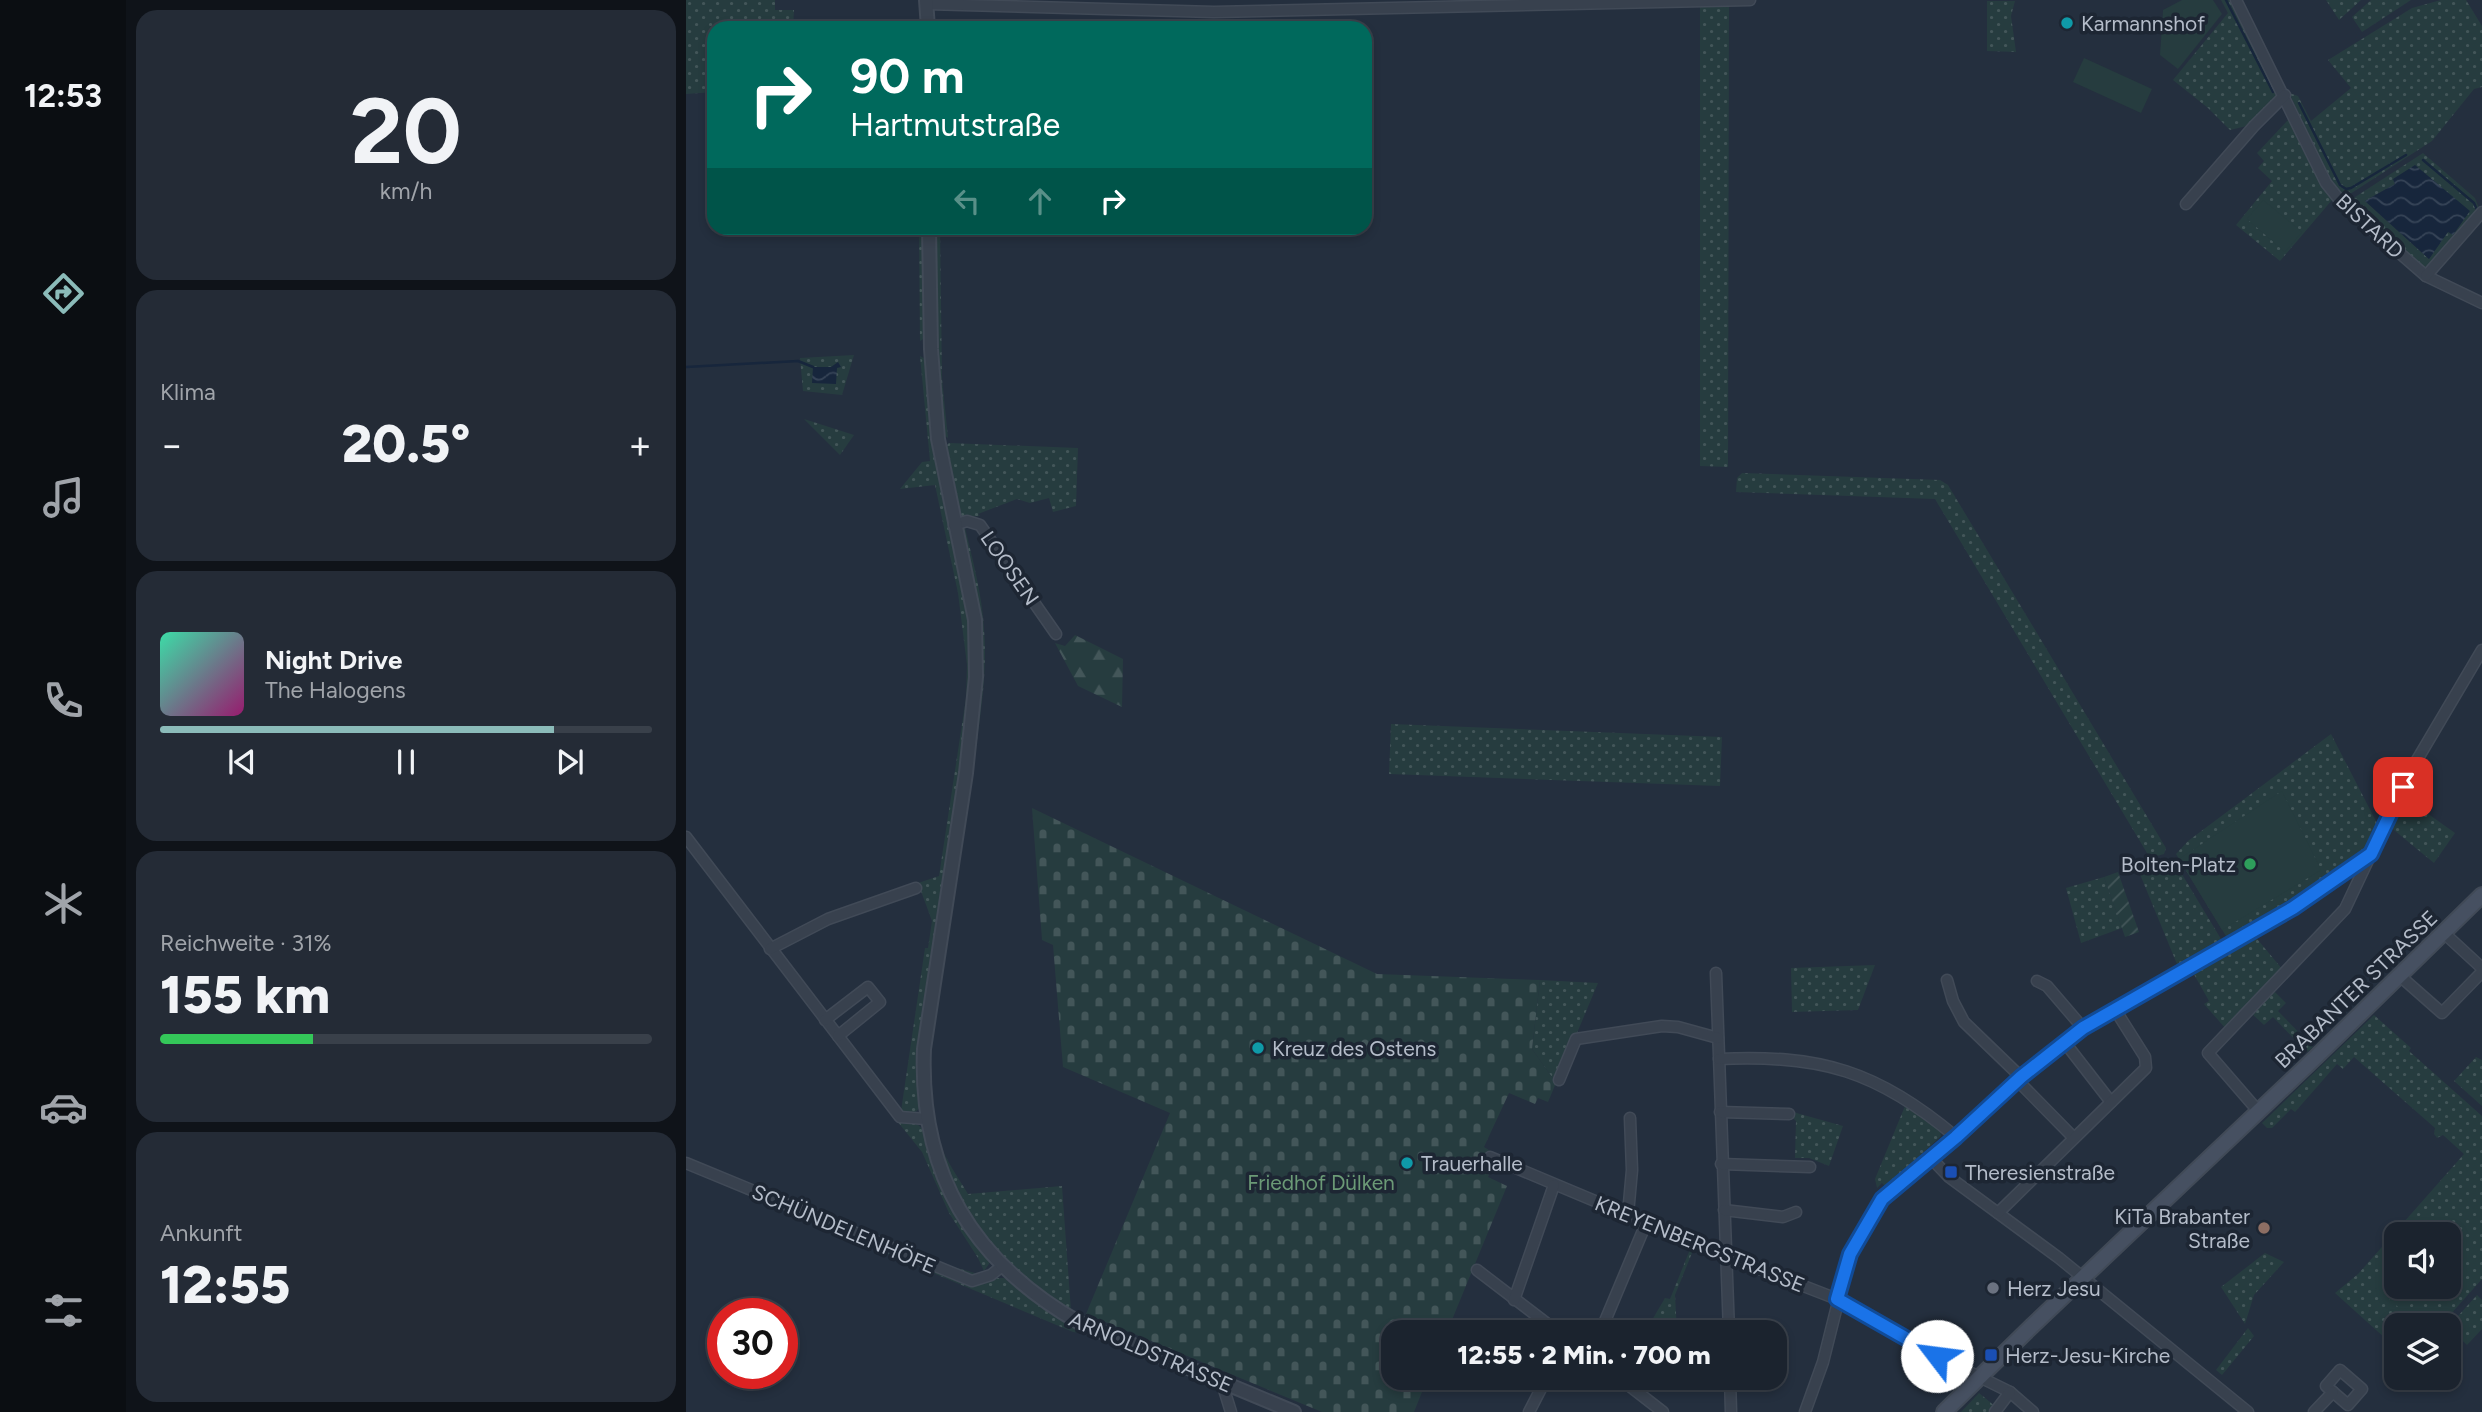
<!DOCTYPE html>
<html lang="de">
<meta charset="utf-8">
<style>
:root{--surface:#1b232e;--page:#242b36;--text:#f1f3f6;--muted:#a0a4aa;--line:#39404a;--accent:#8bbbb9}
body{margin:0;font-family:Figtree,sans-serif;background:var(--page);color:var(--text);height:100vh;display:flex;flex-direction:column;font-size:26px;white-space:nowrap}
*{box-sizing:border-box;margin:0}
p{font-size:23px;color:var(--muted)}
.icon{flex:none;width:38px;height:38px;fill:none;stroke:currentColor;stroke-width:2;stroke-linecap:round;stroke-linejoin:round}
.map{position:relative;flex:1;overflow:hidden}
.sheet{display:flex;flex-direction:column;gap:10px;padding:10px;background:#0f1319;width:560px}
.sheet>*{flex:none}
.guide{position:absolute;left:21px;top:21px;width:665px;height:214px;border-radius:21px;box-shadow:0 4px 10px #0003,0 0 0 2px var(--line);background:#00695c;color:#fff;overflow:hidden}
.fabs{position:absolute;left:1698px;top:1222px;display:grid;gap:14px}
.fabs a{display:grid;place-items:center;width:77px;height:77px;border-radius:14px;background:var(--surface);box-shadow:0 4px 10px #0003,0 0 0 2px var(--line);font-size:35px}
.speed{position:absolute;left:21px;top:1298px;display:flex;gap:14px;font-size:35px;font-weight:700;text-align:center}
.speed>*{display:grid;place-content:center;width:91px;height:91px;border-radius:50%;background:var(--surface);box-shadow:0 4px 10px #0003,0 0 0 2px var(--line);line-height:1}
.speed .limit{border:10px solid #d22;background:#fff;color:#111}
.pin{position:absolute;display:grid;place-items:center;width:60px;height:60px;color:#fff;margin:-30px;border-radius:14px;box-shadow:0 4px 10px #0006}
.me{position:absolute;width:77px;margin:-38px;rotate:300deg;stroke-linejoin:round;filter:drop-shadow(0 0 5px #0008)}
.turn{display:flex;align-items:center;gap:24px;height:147px;padding:0 28px;font-size:32px}
.turn .icon{width:91px;height:91px;stroke-width:2.5}
.turn b{display:block;font-size:49px;line-height:60px}
.lanes{display:flex;align-items:center;height:66px;padding:0 28px;background:#0003;justify-content:center;gap:35px;direction:ltr}
.lanes .off{opacity:.35}
.big{font-size:52px;font-weight:800;line-height:1.1}
.sheet .widget{flex:1;display:flex;flex-direction:column;justify-content:center;gap:10px;min-width:0;padding:0 24px;border-radius:21px;background:var(--page)}
.sheet .dial{align-items:center;gap:0}
.dial b{font-size:91px;line-height:1}
.song{display:flex;align-items:center;gap:21px}
.cover{width:84px;height:84px;border-radius:10px;background:linear-gradient(135deg,hsl(160 70% 55%),hsl(320 70% 35%))}
.played{height:7px;border-radius:4px;background:linear-gradient(90deg,var(--accent) 80%,var(--line) 80%)}
.keys{display:flex;justify-content:space-around;direction:ltr}
.heat{display:flex;justify-content:space-between;align-items:center;font-size:38px;direction:ltr}
.charge{height:10px;border-radius:5px;background:linear-gradient(90deg,#34c759 31%,var(--line) 0)}
.trip{position:absolute;left:695px;top:1320px;width:406px;height:70px;border-radius:21px;background:var(--surface);box-shadow:0 4px 10px #0003,0 0 0 2px var(--line);font-weight:800;line-height:70px;text-align:center}
main{display:flex;flex:1;min-height:0}
.dock{display:flex;flex-direction:column;width:126px;justify-content:space-around;align-items:center;background:#0b0e12;color:var(--muted)}
.dock .icon{width:49px;height:49px}
.dock .on{color:var(--accent)}
.dock b{font-size:32px;color:var(--text)}
.map>svg:first-child{display:block}
</style>
<main>
<nav class="dock">
<b>12:53</b>
<svg class="icon on" aria-label="directions" viewBox="0 0 24 24"><path d="M12 3l9 9-9 9-9-9zM9 14v-3h6M13 9l2 2-2 2"/></svg>
<svg class="icon" aria-label="music" viewBox="0 0 24 24"><path d="M9 18V5l10-2v13"/><circle cx="6" cy="18" r="3"/><circle cx="16" cy="16" r="3"/></svg>
<svg class="icon" aria-label="phone" viewBox="0 0 24 24"><path d="M5 4h4l2 5-3 2q2 4 5 5l2-3 5 2v4C11 20 4 13 5 4z"/></svg>
<svg class="icon" aria-label="climate" viewBox="0 0 24 24"><path d="M12 3v18M4 7l16 10M4 17L20 7"/></svg>
<svg class="icon" aria-label="car" viewBox="0 0 24 24"><path d="M5 17H2v-5l4-1 3-4h7l3 4 3 1v5h-3M9 17h6M6 11h13"/><circle cx="7" cy="17" r="2"/><circle cx="17" cy="17" r="2"/></svg>
<svg class="icon" aria-label="filters" viewBox="0 0 24 24"><path d="M4 7h16M4 17h16"/><circle cx="9" cy="7" r="2"/><circle cx="15" cy="17" r="2"/></svg>
</nav>
<section class="sheet">
<div class="widget dial"><b>20</b><p>km/h</p></div>
<div class="widget"><p>Klima</p>
<div class="heat"><a>−</a><b class="big">20.5°</b><a>+</a></div>
</div>
<div class="widget">
<div class="song"><i class="cover"></i><div><b>Night Drive</b><p>The Halogens</p></div></div>
<div class="played"></div>
<div class="keys"><svg class="icon" aria-label="previous" viewBox="0 0 24 24"><path d="M18 5L8 12l10 7zM5 5v14"/></svg><svg class="icon" aria-label="pause" viewBox="0 0 24 24"><path d="M8 5v14M16 5v14"/></svg><svg class="icon" aria-label="next" viewBox="0 0 24 24"><path d="M6 5l10 7-10 7zM19 5v14"/></svg></div>
</div>
<div class="widget"><p>Reichweite · 31%</p><b class="big">155 km</b><div class="charge"></div></div>
<div class="widget"><p>Ankunft</p><b class="big">12:55</b></div>
</section>
<div class="map">
<svg width="1796" height="1412" viewBox="0 0 1796 1412">
<defs>
<pattern id="grass-dots" width="8" height="8" patternUnits="userSpaceOnUse" patternTransform="scale(1.75)"><rect width="8" height="8" fill="#263c3f"/><path d="M2 2h.1M6 6h.1" fill="none" stroke="#435659" stroke-width="1.8" stroke-linecap="round"/></pattern>
<pattern id="forest-firs" width="22" height="20" patternUnits="userSpaceOnUse" patternTransform="scale(1.75)"><rect width="22" height="20" fill="#263c3f"/><path d="M5 1l3.5 6h-7zM16 11l3.5 6h-7z" fill="#435659"/></pattern>
<pattern id="cemetery-stones" width="16" height="16" patternUnits="userSpaceOnUse" patternTransform="scale(1.75)"><rect width="16" height="16" fill="#263c3f"/><path d="M2 7V4a2 2 0 0 1 4 0v3zM10 15v-3a2 2 0 0 1 4 0v3z" fill="#435659"/></pattern>
<pattern id="garden-furrows" width="10" height="10" patternUnits="userSpaceOnUse" patternTransform="scale(1.75)"><rect width="10" height="10" fill="#263c3f"/><path d="M-1 1l2-2M0 10L10 0M9 11l2-2" fill="none" stroke="#435659"/></pattern>
<pattern id="water-waves" width="16" height="10" patternUnits="userSpaceOnUse" patternTransform="scale(1.75)"><rect width="16" height="10" fill="#17263c"/><path d="M0 5q4-4 8 0t8 0" fill="none" stroke="#364457"/></pattern>
</defs>
<rect width="100%" height="100%" fill="#242f3e"/>
<!-- grass -->
<g fill="url(#grass-dots)" fill-rule="evenodd">
<polygon points="0,0 89,0 89,10 108,10 107,28 28,28 28,92 0,94"/>
<polygon points="1535,0 1544,0 1592,97 1565,125 1544,130 1522,108 1487,80 1542,13"/>
<polygon points="1640,0 1675,0 1653,20"/>
<polygon points="1685,0 1725,0 1676,32 1666,17"/>
<polygon points="1755,0 1780,0 1796,26 1796,87 1788,89 1746,141 1664,194 1655,194 1645,180 1603,93 1612,96 1625,121 1665,88 1642,60 1726,8"/>
<polygon points="1301,1 1329,1 1325,16 1330,52 1301,51"/>
<polygon points="1014,6 1043,6 1042,467 1014,466"/>
<polygon points="1603,119 1636,185 1646,200 1594,261 1550,225 1586,181 1572,168 1578,161 1571,153"/>
<path d="M 1737,153 L 1789,198 L 1794,211 L 1748,263 L 1737,268 L 1664,205 L 1666,199 ZM 1707,180 L 1766,234 L 1762,231 L 1743,259 L 1679,201 L 1709,184 Z"/>
<polygon points="233,228 240,228 241,337 234,341"/>
<polygon points="249,228 254,228 256,379 262,438 255,433 249,327"/>
<polygon points="168,355 156,395 117,391 114,358"/>
<polygon points="234,356 241,360 247,440 280,607 285,647 282,719 234,1040 231,1075 234,1108 228,1113 215,1111 239,948 242,948 246,921 232,883 253,876 280,698 281,665 272,593 249,485 214,489 236,462 244,461"/>
<polygon points="118,419 168,435 154,455"/>
<polygon points="263,443 392,448 390,506 367,512 363,498 344,503 331,499 292,514 294,516 278,517 269,512 257,449"/>
<polygon points="1056,473 1254,480 1262,485 1480,848 1478,854 1464,858 1249,499 1050,492 1051,478"/>
<path d="M 279,528 C 287,561 296,595 298,629 C 302,675 293,723 287,769 L 284,767 L 294,669 L 274,534 Z"/>
<polygon points="705,724 1036,737 1034,786 703,774"/>
<polygon points="1645,734 1693,827 1681,850 1645,878 1605,905 1547,938 1540,936 1490,854 1502,841"/>
<path d="M 285,784 L 244,1044 C 244,1077 241,1116 255,1147 C 262,1163 273,1179 282,1194 L 376,1186 L 385,1311 C 368,1309 349,1291 336,1279 C 264,1216 238,1135 242,1042 L 281,786 Z"/>
<polygon points="1717,796 1769,833 1748,863 1703,826"/>
<polygon points="1481,858 1488,861 1535,939 1533,946 1493,969 1451,867"/>
<polygon points="1418,877 1436,928 1395,943 1380,888"/>
<polygon points="1567,934 1597,970 1540,1029 1518,1004 1523,1001 1505,969"/>
<polygon points="1189,965 1172,1010 1106,1012 1105,968"/>
<polygon points="854,980 912,983 870,1083 846,1049"/>
<polygon points="1587,990 1600,1003 1592,1011 1627,1047 1621,1052 1587,1017 1578,1025 1565,1013"/>
<path d="M 1688,1015 L 1725,1048 L 1723,1051 L 1796,1116 L 1796,1279 L 1755,1325 L 1710,1325 L 1710,1348 L 1649,1293 L 1672,1274 L 1778,1154 L 1757,1135 L 1751,1138 L 1748,1134 L 1749,1128 L 1668,1057 L 1657,1069 L 1651,1064 L 1609,1112 L 1605,1109 L 1586,1128 L 1581,1128 L 1576,1123 ZM 1710,1234 L 1762,1234 L 1762,1286 L 1710,1286 Z"/>
<polygon points="1790,1057 1796,1060 1796,1106 1768,1081"/>
<polygon points="1219,1106 1238,1116 1254,1130 1255,1136 1200,1187 1196,1183 1191,1188 1189,1179"/>
<polygon points="1107,1112 1157,1126 1143,1166 1123,1158 1109,1158 1110,1121 1106,1117"/>
<polygon points="207,1116 232,1125 238,1130 243,1147 291,1243 305,1261 298,1271 299,1275 289,1278 0,1160 0,1158 261,1265 292,1274 298,1271 292,1258 263,1213 236,1152"/>
<polygon points="0,1166 225,1260 232,1267 0,1169"/>
<polygon points="1005,1247 1008,1248 989,1295 991,1332 959,1332 979,1298 984,1299"/>
<polygon points="1579,1253 1598,1262 1568,1295 1559,1324 1535,1287"/>
<polygon points="247,1269 283,1283 295,1284 312,1278 318,1278 388,1325 394,1333 387,1332 240,1270"/>
<polygon points="1791,1295 1796,1300 1796,1329 1781,1345 1762,1327"/>
<polygon points="1562,1328 1568,1336 1536,1375 1530,1370"/>
<polygon points="1293,1393 1310,1407 1306,1412 1275,1412"/>
</g>
<!-- forest -->
<polygon fill="url(#forest-firs)" points="389,635 437,659 436,707 392,686 369,643 379,646"/>
<!-- cemetery -->
<polygon fill="url(#cemetery-stones)" points="346,808 691,974 854,980 846,1049 870,1083 862,1102 852,1098 849,1104 823,1093 798,1147 806,1152 801,1162 808,1165 802,1177 821,1186 761,1332 707,1332 707,1377 742,1377 728,1412 636,1412 400,1314 484,1113 377,1067 367,945 356,940"/>
<!-- garden -->
<polygon fill="url(#garden-furrows)" points="1432,872 1453,932 1439,937 1418,877"/>
<!-- pitch -->
<g fill="#263c3f">
<polygon points="1496,0 1527,0 1536,14 1492,69 1474,55 1477,10"/>
<polygon points="1398,58 1466,89 1455,113 1387,82"/>
<polygon points="1577,200 1616,232 1599,252 1561,219"/>
<polygon points="1596,791 1635,870 1536,930 1493,859"/>
<polygon points="1699,1265 1710,1274 1710,1286 1724,1286 1733,1294 1718,1312 1684,1283"/>
</g>
<!-- water -->
<g fill="url(#water-waves)">
<polygon points="1729,165 1784,211 1767,235 1762,232 1743,259 1679,201 1709,184 1707,179"/>
<polygon points="152,362 155,367 151,368 150,384 126,383 127,367 145,367"/>
</g>
<g fill="none" stroke-linecap="round" stroke-linejoin="round">
<!-- stream -->
<g stroke="#17263c" stroke-width="2.5">
<polyline points="1540,0 1587,92"/>
<polyline points="1613,103 1654,185 1660,189 1665,188 1720,155"/>
<polyline points="1737,160 1788,203 1792,212"/>
<polyline points="0,367 112,361 127,367"/>
</g>
<defs>
<g id="minor">
<polyline points="1550,0 1640,183 1656,203 1740,276 1796,303"/>
<polyline points="240,4 528,12 1064,0"/>
<polyline points="1500,204 1568,126 1599,95"/>
<polyline points="1740,276 1796,212"/>
<polyline points="268,525 281,521 294,525 370,634"/>
<polyline points="0,837 214,1117 240,1119"/>
<polyline points="1758,933 1796,968"/>
<polyline points="84,949 142,919 230,888"/>
<polyline points="1030,973 1043,1332"/>
<polyline points="1714,976 1756,1013 1796,972"/>
<polyline points="1261,980 1267,1001 1278,1022 1335,1077"/>
<polyline points="1351,981 1361,986 1397,1028"/>
<polyline points="139,1020 182,987 194,1002 152,1036"/>
<polyline points="1380,1044 1425,1102"/>
<path d="M 1033,1059 C 1134,1054 1192,1071 1270,1137"/>
<polyline points="873,1080 890,1039 976,1026 992,1027 1032,1038"/>
<polyline points="1332,1081 1388,1138"/>
<polyline points="1034,1112 1103,1114"/>
<polyline points="1573,1112 1522,1053 1659,909 1685,854"/>
<polyline points="804,1157 1040,1256 1151,1299 1251,1356 1324,1392 1347,1412"/>
<polyline points="1244,1157 1263,1177 1373,1258 1562,1412"/>
<polyline points="0,1163 286,1281 305,1275 316,1266"/>
<polyline points="1035,1164 1124,1167"/>
<polyline points="1038,1210 1097,1217 1110,1212"/>
<polyline points="1312,1213 1460,1068 1459,1057 1430,1011"/>
<polyline points="942,1214 946,1170 944,1118"/>
<polyline points="791,1270 872,1332"/>
<polyline points="828,1300 868,1185"/>
<polyline points="911,1332 919,1321 961,1221"/>
<polygon points="1654,1370 1676,1389 1662,1405 1640,1386"/>
<polyline points="932,1377 977,1412"/>
<polyline points="1044,1377 1045,1412"/>
<polyline points="536,1383 545,1412"/>
<polyline points="843,1412 861,1377"/>
<polyline points="1119,1412 1137,1362 1164,1254 1196,1199 1335,1077 1397,1028 1607,908 1685,854 1728,765 1796,650"/>
<polyline points="1309,1412 1324,1392"/>
<polyline points="1628,1412 1647,1392"/>
</g>
<g id="tertiary">
<polyline points="240,0 242,28"/>
<path d="M 243,228 L 245,349 L 252,439 L 289,620 L 290,677 L 280,773 L 238,1049 C 233,1173 286,1261 392,1322 L 608,1412"/>
</g>
<polyline id="secondary" points="1258,1412 1346,1326 1631,1056 1796,895"/>
</defs>
<!-- minor casing -->
<use href="#minor" stroke="#414a57" stroke-width="13"/>
<!-- tertiary casing -->
<use href="#tertiary" stroke="#414a57" stroke-width="16"/>
<!-- secondary casing -->
<use href="#secondary" stroke="#414a57" stroke-width="18"/>
<!-- minor -->
<use href="#minor" stroke="#38414e" stroke-width="10"/>
<!-- tertiary -->
<use href="#tertiary" stroke="#38414e" stroke-width="12"/>
<!-- secondary -->
<use href="#secondary" stroke="#465061" stroke-width="14"/>
</g>
<g fill="none" stroke-linecap="round" stroke-linejoin="round">
<defs>
<polyline id="route" points="1251,1356 1151,1299 1164,1254 1196,1199 1270,1137 1335,1077 1397,1028 1607,908 1685,854 1717,787"/>
</defs>
<!-- route casing -->
<use href="#route" stroke="#114b97" stroke-width="18"/>
<!-- route -->
<use href="#route" stroke="#1a73e8" stroke-width="12"/>
</g>
<!-- markers -->
<g fill="#0f9aa8" stroke="#1d2633" stroke-width="2.5">
<circle cx="1381" cy="23" r="7"/>
<circle cx="572" cy="1048" r="7"/>
<circle cx="721" cy="1163" r="7"/>
</g>
<circle fill="#2e9e5b" stroke="#1d2633" stroke-width="2.5" cx="1564" cy="864" r="7"/>
<g fill="#1a4fb4" stroke="#1d2633" stroke-width="2.5">
<rect x="1258" y="1165" width="14" height="14" rx="3.5"/>
<rect x="1298" y="1348" width="14" height="14" rx="3.5"/>
</g>
<circle fill="#8d6e63" stroke="#1d2633" stroke-width="2.5" cx="1578" cy="1228" r="7"/>
<circle fill="#6b7280" stroke="#1d2633" stroke-width="2.5" cx="1307" cy="1288" r="7"/>
<g text-anchor="middle" dominant-baseline="central" stroke-width="7" stroke-linejoin="round" paint-order="stroke">
<!-- poi labels -->
<g font-size="21" fill="#b4bcc9" stroke="#1d2633" text-anchor="start">
<text x="1395" y="23">Karmannshof</text>
<text x="1550" y="864" text-anchor="end">Bolten-Platz</text>
<text x="586" y="1048">Kreuz des Ostens</text>
<text x="735" y="1163">Trauerhalle</text>
<text x="1279" y="1172">Theresienstraße</text>
<text x="1564" y="1216" text-anchor="end">KiTa Brabanter<tspan x="1564" dy="24">Straße</tspan></text>
<text x="1321" y="1288">Herz Jesu</text>
<text x="1319" y="1355">Herz-Jesu-Kirche</text>
</g>
<!-- street labels -->
<g font-size="21" fill="#b4bcc9" stroke="#1d2633">
<text transform="translate(1684 226) rotate(43)">BISTARD</text>
<text transform="translate(324 568) rotate(55)">LOOSEN</text>
<text transform="translate(1670 989) rotate(-44)">BRABANTER STRASSE</text>
<text transform="translate(158 1229) rotate(23)">SCHÜNDELENHÖFE</text>
<text transform="translate(1014 1244) rotate(22)">KREYENBERGSTRASSE</text>
<text transform="translate(465 1352) rotate(23)">ARNOLDSTRASSE</text>
</g>
<!-- park labels -->
<g font-size="21" fill="#6b9a76" stroke="#1d2633">
<text x="635" y="1182">Friedhof Dülken</text>
</g>
</g>
</svg>
<div class="fabs">
<a><svg class="icon" aria-label="sound" viewBox="0 0 24 24"><path d="M4 9h4l5-4v14l-5-4H4zM17 9q2 3 0 6"/></svg></a>
<a><svg class="icon" aria-label="layers" viewBox="0 0 24 24"><path d="M12 4l9 5-9 5-9-5zM3 14l9 5 9-5"/></svg></a>
</div>
<div class="speed"><div class="limit">30</div></div>
<div class="pin" style="left:1717px;top:787px;background:#d93025"><svg class="icon" aria-label="arrive" viewBox="0 0 24 24"><path d="M6 21V4h12l-3 4 3 4H6"/></svg></div>
<svg class="me" style="left:1251px;top:1356px" viewBox="-20 -20 40 40"><circle r="19" fill="#fff"/><path d="M0-13L10 11 0 6-10 11z" fill="#1a73e8"/></svg>
<div class="trip">12:55 · 2 Min. · 700 m</div>
<div class="guide">
<div class="turn"><svg class="icon" aria-label="right" viewBox="0 0 24 24"><path d="M7 20v-9h11M14 6l5 5-5 5"/></svg><div><b>90 m</b>Hartmutstraße</div></div>
<div class="lanes"><svg class="icon off" aria-label="left" viewBox="0 0 24 24"><path d="M17 20v-9H6M10 6l-5 5 5 5"/></svg><svg class="icon off" aria-label="ahead" viewBox="0 0 24 24"><path d="M12 20V5M6 11l6-6 6 6"/></svg><svg class="icon" aria-label="right" viewBox="0 0 24 24"><path d="M7 20v-9h11M14 6l5 5-5 5"/></svg></div>
</div>
</div>
</main>
